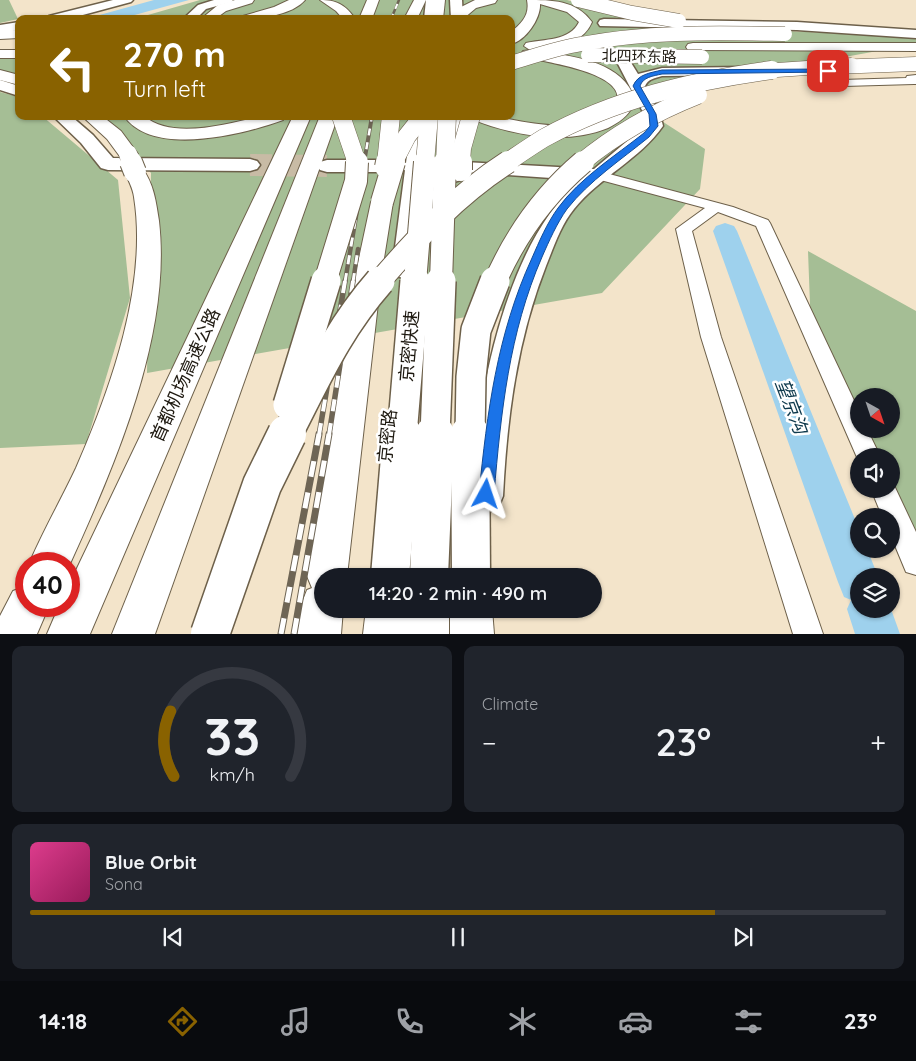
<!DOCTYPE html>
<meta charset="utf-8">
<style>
:root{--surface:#171b24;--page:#20242c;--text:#f1f3f6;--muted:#9ea1a6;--line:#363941;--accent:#896200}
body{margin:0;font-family:Quicksand,"Noto Sans SC",sans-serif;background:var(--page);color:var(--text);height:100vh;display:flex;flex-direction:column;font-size:19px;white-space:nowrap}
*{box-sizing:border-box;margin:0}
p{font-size:16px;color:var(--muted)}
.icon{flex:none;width:28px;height:28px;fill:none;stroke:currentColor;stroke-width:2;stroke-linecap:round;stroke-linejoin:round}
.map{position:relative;height:634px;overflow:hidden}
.details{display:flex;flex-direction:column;gap:12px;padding:12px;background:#0d0f14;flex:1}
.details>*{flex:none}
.guide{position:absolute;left:15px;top:15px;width:500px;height:105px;border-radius:10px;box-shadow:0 1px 4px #0004;background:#896200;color:#fff;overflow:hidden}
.needle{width:32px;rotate:140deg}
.buttons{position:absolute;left:850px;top:388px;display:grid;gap:10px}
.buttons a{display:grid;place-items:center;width:50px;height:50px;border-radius:50%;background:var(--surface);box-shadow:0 1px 4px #0004;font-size:25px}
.speed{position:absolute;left:15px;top:552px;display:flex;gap:10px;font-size:25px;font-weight:700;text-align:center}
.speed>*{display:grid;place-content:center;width:65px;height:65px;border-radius:50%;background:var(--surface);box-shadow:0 1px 4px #0004;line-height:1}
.speed .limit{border:8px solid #d22;background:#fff;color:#111}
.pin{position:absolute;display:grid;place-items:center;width:42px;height:42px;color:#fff;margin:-21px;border-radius:10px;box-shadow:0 2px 8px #0006}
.me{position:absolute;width:55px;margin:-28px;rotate:5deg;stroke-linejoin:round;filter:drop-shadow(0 0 4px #0008)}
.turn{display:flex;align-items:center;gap:18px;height:105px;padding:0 25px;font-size:22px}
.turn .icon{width:65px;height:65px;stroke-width:2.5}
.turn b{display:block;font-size:35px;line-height:42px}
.big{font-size:38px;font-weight:600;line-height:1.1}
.details .card{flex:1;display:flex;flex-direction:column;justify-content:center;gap:8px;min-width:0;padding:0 18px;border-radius:10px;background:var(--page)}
.details .dial{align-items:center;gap:0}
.dial svg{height:130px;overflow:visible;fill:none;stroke:var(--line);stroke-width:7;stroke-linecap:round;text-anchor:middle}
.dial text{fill:var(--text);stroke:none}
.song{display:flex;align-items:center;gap:15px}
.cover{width:60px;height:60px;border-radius:8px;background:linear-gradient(135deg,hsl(330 70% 55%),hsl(330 70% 35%))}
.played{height:5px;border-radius:2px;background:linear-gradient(90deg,var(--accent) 80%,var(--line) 80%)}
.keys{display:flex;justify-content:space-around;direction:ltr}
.heat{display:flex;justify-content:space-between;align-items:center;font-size:28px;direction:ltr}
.details .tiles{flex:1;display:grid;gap:12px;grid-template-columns:1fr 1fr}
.card:last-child{grid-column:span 2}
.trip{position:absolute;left:314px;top:568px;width:288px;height:50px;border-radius:25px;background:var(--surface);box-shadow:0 1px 4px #0004;font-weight:600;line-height:50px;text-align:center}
.dock{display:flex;height:80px;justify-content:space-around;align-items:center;background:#090b0e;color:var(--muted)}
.dock .icon{width:35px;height:35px}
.dock .selected{color:var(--accent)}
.dock b{font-size:22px;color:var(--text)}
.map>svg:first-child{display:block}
</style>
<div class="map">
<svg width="916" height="634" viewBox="0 0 916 634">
<rect width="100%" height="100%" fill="#f3e4ca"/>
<!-- green -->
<g fill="#a5be95">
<polygon points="0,0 9,0 18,19 0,23"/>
<polygon points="200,0 567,0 620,14 694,27 916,37 916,44 735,77 640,107 705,149 700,189 602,293 147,373 151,173 100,116 511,116 511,19 134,19"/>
<polygon points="19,51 19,75 0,70 0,57"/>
<polygon points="0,92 19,97 19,116 42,116 118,180 130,298 86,444 0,448"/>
<polygon points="808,251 916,311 916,544 889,489 891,489 891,456 873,456 859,429 891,429 891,396 859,396 859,428 811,331"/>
</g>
<!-- water -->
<polygon fill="#9ed1ed" points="154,0 189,0 120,19 85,19"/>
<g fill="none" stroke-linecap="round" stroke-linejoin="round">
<!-- river -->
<polygon fill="#9ed1ed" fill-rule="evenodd" points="725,223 734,226 737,231 859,529 859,549 867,549 878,576 859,576 859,609 891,609 900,634 855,634 847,609 851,600 844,597 838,582 713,231 716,226"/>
<!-- secondary-tunnel -->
<polyline stroke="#c8bba5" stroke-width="22" stroke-dasharray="22 11" stroke-linecap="butt" points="250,165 327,166"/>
<defs>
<g id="street">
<polygon points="916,75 916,84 914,84 844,86 837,88 832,85 842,80 906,78 907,76"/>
<polygon points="598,171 733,207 768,220 770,223 859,411 859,429 867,429 880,456 859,456 859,462 756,226 718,212 692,231 721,337 823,634 793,634 701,337 676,229 705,208 593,178 591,175 593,172"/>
<polygon points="892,481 916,532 916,575 906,572 891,536 891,516 882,516 871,489 891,489"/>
</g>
<g id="secondary">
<polygon points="113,0 133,0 131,2 68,19 47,19 49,16"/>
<polygon points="214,0 233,0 231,2 206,9 196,19 183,19 198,5"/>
<polygon points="426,0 438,0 436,19 424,19"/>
<polygon points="450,0 462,0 463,19 451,19"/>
<polygon points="604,19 797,22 916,30 916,38 797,30 600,26 598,23 600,20"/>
<polygon points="19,22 19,30 0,33 0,25"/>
<path d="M 625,60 L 630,61 L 638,74 L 662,68 L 743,67 L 748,68 L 750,71 L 748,74 L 743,75 L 662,76 C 655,78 648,79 645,86 L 660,114 L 663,126 C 640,159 600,177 574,209 C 561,225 554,246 546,266 C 517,340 507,417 503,496 L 498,508 L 486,513 L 474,508 L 469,496 C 478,400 503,246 580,180 L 464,172 L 461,180 L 454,182 L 447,180 L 444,176 L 448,116 L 464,116 L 464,162 L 594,169 L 645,126 L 644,114 L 618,64 L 620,61 Z"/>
<polygon points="0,80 19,86 19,96 0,90"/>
<polygon points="53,116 71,116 93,135 113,158 250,159 257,161 260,165 257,169 250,171 108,170 101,168 81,143"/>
<polygon points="412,116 428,116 416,270 413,276 404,278 395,276 392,270 405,170 398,172 327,172 320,170 317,166 320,162 327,160 398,160 406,163"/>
</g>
<g id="highway">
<polygon points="235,0 254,0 252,3 226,11 215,19 201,19 218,5"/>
<path d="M 289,0 L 305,0 C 292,15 261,19 242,19 L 243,16 L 274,7 Z"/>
<path d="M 320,0 C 336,0 344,4 354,17 L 353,19 L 343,19 L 336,11 Z"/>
<polygon points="367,0 379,0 372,19 359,19"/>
<polygon points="414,0 426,0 417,19 404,19"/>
<polygon points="433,0 445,0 443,19 431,19"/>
<polygon points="475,0 497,0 495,3 476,8 463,19 451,19 459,8"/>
<path d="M 527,0 C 552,0 576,0 592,22 C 582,46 554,47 531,50 C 562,55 610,58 629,87 C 633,93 635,98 633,105 C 629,116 618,123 608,128 C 566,145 515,136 474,120 L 471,116 C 480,116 490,115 498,117 C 524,122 546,127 573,125 C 587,123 606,120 614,108 C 638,73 539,61 523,57 L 521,54 L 523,51 L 530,50 L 524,46 L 526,43 C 544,39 570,41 579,22 L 567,12 L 540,4 C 541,18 526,41 511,44 L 511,32 C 522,23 530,15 527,0 Z"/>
<polygon points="19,30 19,38 0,39 0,31"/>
<polygon points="693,43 916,43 916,51 688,50 686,47 688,44"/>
<rect x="0" y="50" width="19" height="8"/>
<polygon points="0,70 19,75 19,85 0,80"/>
<polygon points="82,116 102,116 121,131 138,154 135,158 128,160 121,158 107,139"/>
<path d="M 124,116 L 144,116 C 172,140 226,124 258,117 C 267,115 277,116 286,116 L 283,120 C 245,134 153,158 124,116 Z"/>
<polygon points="293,116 311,116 90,634 47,634 59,606 69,606 69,585"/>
<polygon points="320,116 338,116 155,634 112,634"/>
<path d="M 135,166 L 142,168 C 154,184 156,202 159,221 C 172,334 115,465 69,566 L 69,564 L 29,564 C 43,531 61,500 76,468 C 111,388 148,285 134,197 C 133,188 128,180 125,172 L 128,168 Z"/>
<polygon points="382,195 390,197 393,202 381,277 347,576 322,576 322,609 343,609 341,634 297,634 301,605 307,590 312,588 307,576 355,277 371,202 374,197"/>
<polygon points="26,586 26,606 49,606 37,634 0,634 0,616 13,591"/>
<polygon points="366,609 449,609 449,634 363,634"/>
<polygon points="450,609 492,609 494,634 450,634"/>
</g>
</defs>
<!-- street casing -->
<use href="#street" stroke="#6d604a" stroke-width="2"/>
<!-- secondary casing -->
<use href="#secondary" stroke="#6d604a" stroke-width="3"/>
<!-- highway casing -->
<use href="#highway" stroke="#6d604a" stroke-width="2"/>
<!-- street -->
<use href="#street" fill="#fff" fill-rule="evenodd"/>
<!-- secondary -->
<use href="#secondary" fill="#fff" fill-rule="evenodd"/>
<!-- highway -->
<use href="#highway" fill="#fff" fill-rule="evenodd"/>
<defs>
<polyline id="rail-far4" points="391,19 399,0"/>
<polyline id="rail-far3" points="364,163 372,116"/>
<g id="rail-far2">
<polyline points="345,282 365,162"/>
<polyline points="353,282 358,249"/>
</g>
<g id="rail-far1">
<polyline points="319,435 345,281"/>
<polyline points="329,435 353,281"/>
</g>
<g id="rail">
<polyline points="281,634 319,434"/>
<polyline points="294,634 329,434"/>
</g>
</defs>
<!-- rail-far4 casing -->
<use href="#rail-far4" stroke="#6e6555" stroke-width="2.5"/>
<!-- rail-far3 casing -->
<use href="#rail-far3" stroke="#6e6555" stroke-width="4"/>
<!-- rail-far2 casing -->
<use href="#rail-far2" stroke="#6e6555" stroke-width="4.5"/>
<!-- rail-far1 casing -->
<use href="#rail-far1" stroke="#6e6555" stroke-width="5.5"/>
<!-- rail casing -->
<use href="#rail" stroke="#6e6555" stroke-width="7"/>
<!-- rail-far4 -->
<use href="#rail-far4" stroke="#fff" stroke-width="2" stroke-dasharray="5.5" stroke-linecap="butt"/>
<!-- rail-far3 -->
<use href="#rail-far3" stroke="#fff" stroke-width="2.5" stroke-dasharray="7" stroke-linecap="butt"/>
<!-- rail-far2 -->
<use href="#rail-far2" stroke="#fff" stroke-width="3" stroke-dasharray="9" stroke-linecap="butt"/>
<!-- rail-far1 -->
<use href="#rail-far1" stroke="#fff" stroke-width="4" stroke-dasharray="12" stroke-linecap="butt"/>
<!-- rail -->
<use href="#rail" stroke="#fff" stroke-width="5" stroke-dasharray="16" stroke-linecap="butt"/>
<defs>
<g id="highway-bridge-far4">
<polyline points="578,0 632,13 679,21"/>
<polyline points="588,55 702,57"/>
<path d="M 511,63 C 534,56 557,48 581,44 C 649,31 717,33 785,34"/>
<polyline points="833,67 916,64"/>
<polyline points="762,71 852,65"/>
</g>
<g id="highway-bridge-far3">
<polyline points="341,116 357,163"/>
<polyline points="128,154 132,163"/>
<polyline points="386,163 391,116"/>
<polyline points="393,163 407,136 423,116"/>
<polyline points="425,163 429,116"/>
<polyline points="445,163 447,116"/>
<polyline points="461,163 462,148 471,116"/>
<path d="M 506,163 C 518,155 531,146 544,138 C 615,99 692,81 772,70"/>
<path d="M 581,163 C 617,133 655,112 698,95"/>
</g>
<g id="highway-bridge-far2">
<polyline points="131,162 135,172"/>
<polyline points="386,167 387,162"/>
<polyline points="461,170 461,162"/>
<polyline points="382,202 394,162"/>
<polyline points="325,282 356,181 357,162"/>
<path d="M 379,282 C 417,238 458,194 508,162"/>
<polyline points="415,282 425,162"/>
<polyline points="441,282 445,162"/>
<path d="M 495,282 C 515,236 544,195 583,162"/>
</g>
<g id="highway-bridge-far1">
<polyline points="288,405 326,281"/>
<path d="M 287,435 C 316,379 337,330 380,281"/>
<polyline points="402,435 415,281"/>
<polyline points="435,435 441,281"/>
<polyline points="470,435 471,377 476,330 495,281"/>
</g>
<g id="highway-bridge">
<polyline points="470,434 471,576"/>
<polyline points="390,576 402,434"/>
<polyline points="429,576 435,434"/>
<polyline points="210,634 262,485 287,434"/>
</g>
</defs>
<!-- highway-bridge-far4 casing -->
<use href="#highway-bridge-far4" stroke="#6d604a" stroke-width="15" stroke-linecap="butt"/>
<!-- highway-bridge-far3 casing -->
<use href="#highway-bridge-far3" stroke="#6d604a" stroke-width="19" stroke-linecap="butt"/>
<!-- highway-bridge-far2 casing -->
<use href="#highway-bridge-far2" stroke="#6d604a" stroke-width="24" stroke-linecap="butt"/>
<!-- highway-bridge-far1 casing -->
<use href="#highway-bridge-far1" stroke="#6d604a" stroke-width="32" stroke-linecap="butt"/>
<!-- highway-bridge casing -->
<use href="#highway-bridge" stroke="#6d604a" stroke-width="41" stroke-linecap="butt"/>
<!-- highway-bridge-far4 -->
<use href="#highway-bridge-far4" stroke="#fff" stroke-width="14"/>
<!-- highway-bridge-far3 -->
<use href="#highway-bridge-far3" stroke="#fff" stroke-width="18"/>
<!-- highway-bridge-far2 -->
<use href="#highway-bridge-far2" stroke="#fff" stroke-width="22"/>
<!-- highway-bridge-far1 -->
<use href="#highway-bridge-far1" stroke="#fff" stroke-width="29"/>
<!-- highway-bridge -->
<use href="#highway-bridge" stroke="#fff" stroke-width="38"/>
</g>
<!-- route -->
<path fill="#1a73e8" stroke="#114b97" d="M 828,69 L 831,71 L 830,72 L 662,74 C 653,76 643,77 640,86 L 656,114 L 658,126 L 649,137 C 622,159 589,181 567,209 C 557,223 549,241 542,257 C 509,333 501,412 494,494 L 491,500 L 486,502 L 481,500 L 479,494 C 487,413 497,334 532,258 C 539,242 547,223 558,208 C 580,178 615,156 644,133 L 650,126 L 649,114 L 633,86 C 638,74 650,73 662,70 Z"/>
<g text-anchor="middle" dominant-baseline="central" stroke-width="5" stroke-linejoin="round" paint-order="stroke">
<!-- far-street labels -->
<g font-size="15" fill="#1e1910" stroke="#fff">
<text transform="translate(639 56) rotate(1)">北四环东路</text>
</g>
<!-- street labels -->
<g font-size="18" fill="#1e1910" stroke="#fff">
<text transform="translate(409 346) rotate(-85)">京密快速</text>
<text transform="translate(185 375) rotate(-66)">首都机场高速公路</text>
<text transform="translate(387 436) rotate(-84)">京密路</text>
</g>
<!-- water labels -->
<g font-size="19" font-style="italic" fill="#0e394c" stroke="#fff">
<text transform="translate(792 406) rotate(69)">望京沟</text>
</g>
</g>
</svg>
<div class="buttons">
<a><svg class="needle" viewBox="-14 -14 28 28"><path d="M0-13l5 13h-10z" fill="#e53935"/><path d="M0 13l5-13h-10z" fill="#9ea1a6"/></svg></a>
<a><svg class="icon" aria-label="sound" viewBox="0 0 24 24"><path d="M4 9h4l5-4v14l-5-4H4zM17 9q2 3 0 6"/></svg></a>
<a><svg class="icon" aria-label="search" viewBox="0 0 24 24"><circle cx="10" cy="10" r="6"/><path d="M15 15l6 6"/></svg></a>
<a><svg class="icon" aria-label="layers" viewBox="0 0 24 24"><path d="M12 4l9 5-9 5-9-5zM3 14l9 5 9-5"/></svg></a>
</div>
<div class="speed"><div class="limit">40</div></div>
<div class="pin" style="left:828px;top:71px;background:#d93025"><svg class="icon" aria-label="arrive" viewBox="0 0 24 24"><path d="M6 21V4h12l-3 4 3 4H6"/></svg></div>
<svg class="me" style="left:486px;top:494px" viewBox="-20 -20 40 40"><path d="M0-17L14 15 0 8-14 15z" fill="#1a73e8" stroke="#fff" stroke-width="4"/></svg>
<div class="trip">14:20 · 2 min · 490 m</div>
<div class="guide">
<div class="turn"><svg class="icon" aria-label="left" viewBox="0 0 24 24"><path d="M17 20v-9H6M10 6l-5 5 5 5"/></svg><div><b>270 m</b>Turn left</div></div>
</div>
</div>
<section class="details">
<div class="tiles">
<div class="card dial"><svg viewBox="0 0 100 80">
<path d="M14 69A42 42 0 1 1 86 69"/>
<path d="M14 69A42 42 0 0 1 12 29" stroke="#896200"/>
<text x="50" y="56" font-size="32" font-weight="700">33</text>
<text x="50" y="72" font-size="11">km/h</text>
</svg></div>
<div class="card"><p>Climate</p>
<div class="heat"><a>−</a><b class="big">23°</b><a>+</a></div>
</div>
<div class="card">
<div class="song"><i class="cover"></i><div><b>Blue Orbit</b><p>Sona</p></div></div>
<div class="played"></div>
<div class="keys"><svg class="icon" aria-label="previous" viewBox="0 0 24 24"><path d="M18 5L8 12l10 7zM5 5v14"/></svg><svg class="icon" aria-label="pause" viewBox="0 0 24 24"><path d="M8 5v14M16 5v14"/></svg><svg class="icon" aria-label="next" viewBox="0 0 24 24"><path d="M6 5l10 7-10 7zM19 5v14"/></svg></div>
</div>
</div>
</section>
<nav class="dock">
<b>14:18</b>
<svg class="icon selected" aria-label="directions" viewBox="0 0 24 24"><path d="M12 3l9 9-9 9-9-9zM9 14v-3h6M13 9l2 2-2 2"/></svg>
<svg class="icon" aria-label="music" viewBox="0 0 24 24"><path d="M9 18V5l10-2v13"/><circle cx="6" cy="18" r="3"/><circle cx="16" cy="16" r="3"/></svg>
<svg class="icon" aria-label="phone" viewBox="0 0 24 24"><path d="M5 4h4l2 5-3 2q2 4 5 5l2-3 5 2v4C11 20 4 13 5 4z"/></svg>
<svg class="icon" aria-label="climate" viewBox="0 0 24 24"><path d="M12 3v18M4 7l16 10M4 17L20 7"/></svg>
<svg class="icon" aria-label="car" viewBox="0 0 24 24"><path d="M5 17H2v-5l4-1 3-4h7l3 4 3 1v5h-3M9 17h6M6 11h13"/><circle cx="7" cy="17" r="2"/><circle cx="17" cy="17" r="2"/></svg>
<svg class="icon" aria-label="filters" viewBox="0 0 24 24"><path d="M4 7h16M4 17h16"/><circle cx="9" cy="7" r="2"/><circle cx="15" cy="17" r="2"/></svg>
<b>23°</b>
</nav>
